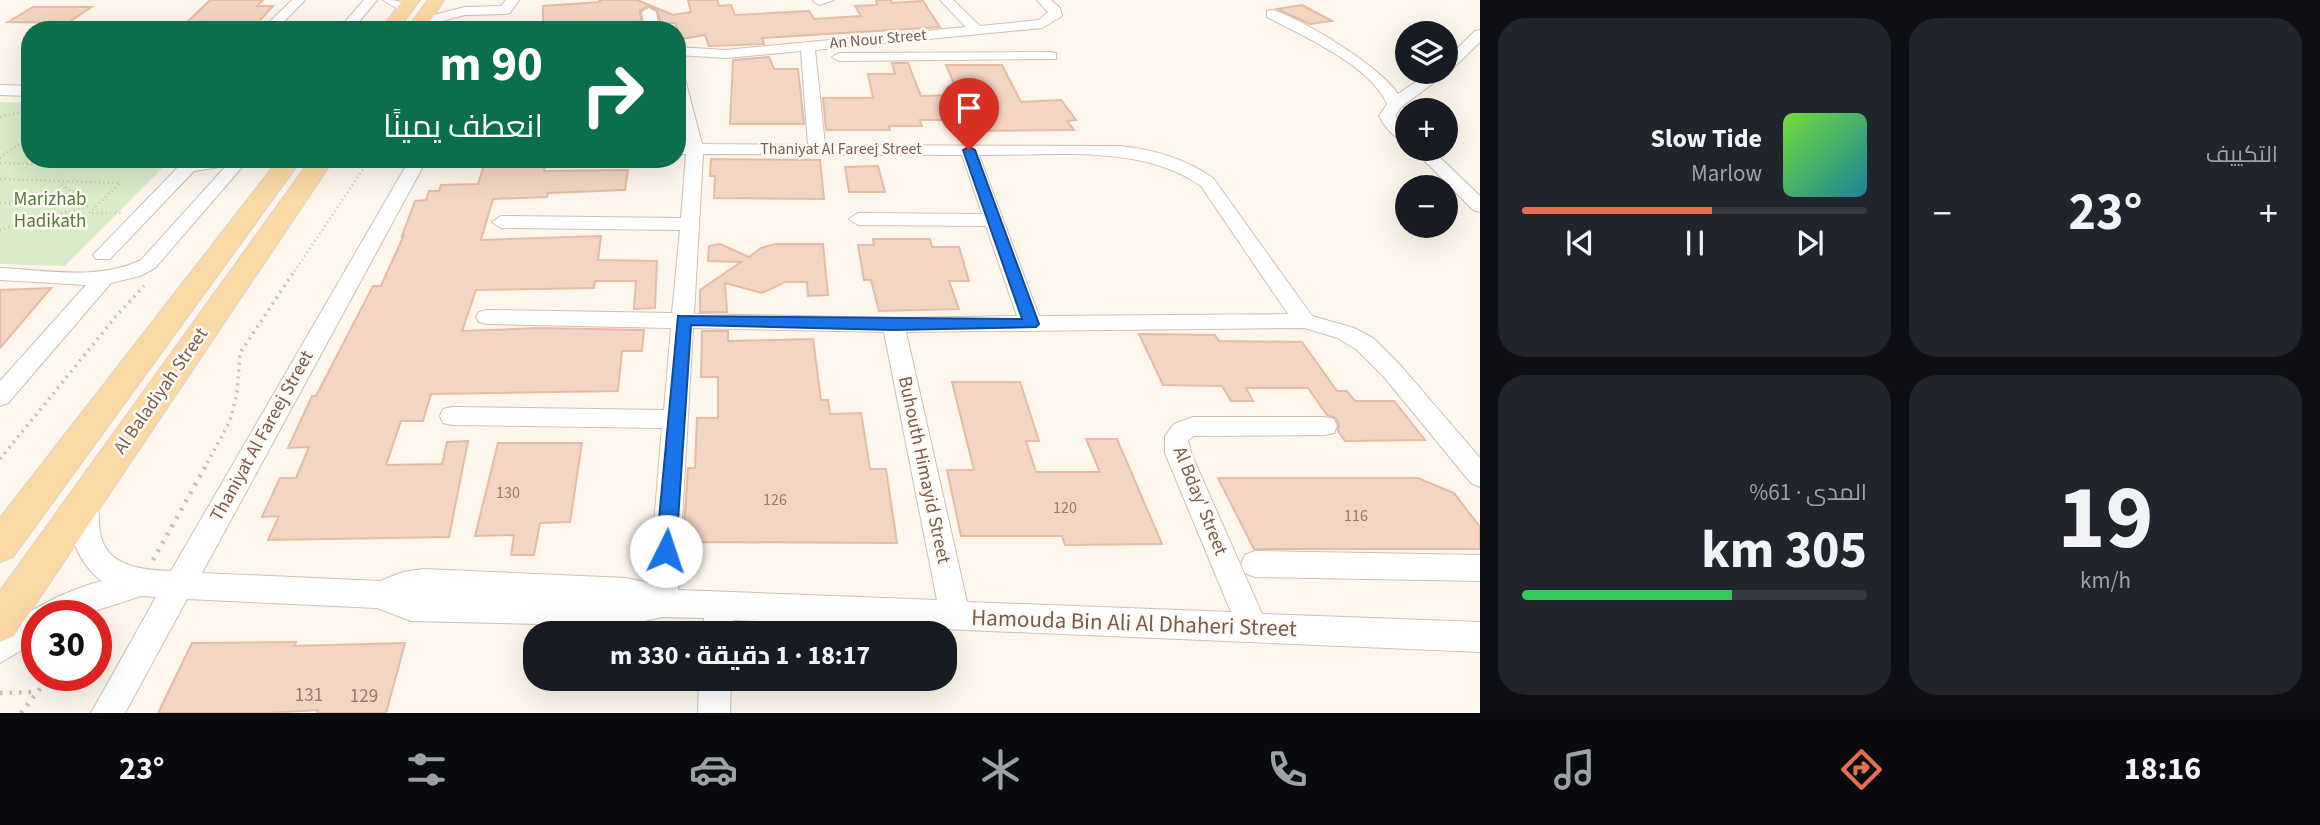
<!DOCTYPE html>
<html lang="ar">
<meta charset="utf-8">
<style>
:root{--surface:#171b24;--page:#20242c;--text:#f1f3f6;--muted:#9ea1a6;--line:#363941;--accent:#e76f51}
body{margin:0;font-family:"Source Sans 3",Cairo,sans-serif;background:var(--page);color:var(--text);direction:rtl;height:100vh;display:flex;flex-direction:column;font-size:26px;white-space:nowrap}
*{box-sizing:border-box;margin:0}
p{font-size:23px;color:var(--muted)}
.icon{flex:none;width:38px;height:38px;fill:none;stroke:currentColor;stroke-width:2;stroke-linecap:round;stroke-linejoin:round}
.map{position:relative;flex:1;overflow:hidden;direction:ltr}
.panel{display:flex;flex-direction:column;gap:18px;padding:18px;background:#0d0f14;width:840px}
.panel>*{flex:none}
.hud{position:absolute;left:21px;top:21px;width:665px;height:147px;border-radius:28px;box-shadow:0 7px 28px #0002;direction:rtl;background:#0b6e4f;color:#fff;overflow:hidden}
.tools{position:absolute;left:1395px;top:21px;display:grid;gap:14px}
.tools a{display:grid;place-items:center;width:63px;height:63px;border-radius:50%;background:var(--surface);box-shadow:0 7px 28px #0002;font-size:35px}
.speed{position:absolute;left:21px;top:600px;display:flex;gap:14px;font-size:35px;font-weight:700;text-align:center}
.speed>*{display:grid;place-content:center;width:91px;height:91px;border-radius:50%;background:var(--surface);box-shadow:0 7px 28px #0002;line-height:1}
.speed .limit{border:10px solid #d22;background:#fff;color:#111}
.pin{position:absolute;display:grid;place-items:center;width:60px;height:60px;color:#fff;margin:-72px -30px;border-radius:50% 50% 50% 0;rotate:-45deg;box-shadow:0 0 7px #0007}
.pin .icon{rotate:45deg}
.me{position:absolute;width:77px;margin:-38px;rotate:4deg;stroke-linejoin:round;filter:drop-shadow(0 0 5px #0008)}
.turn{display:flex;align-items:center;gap:24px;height:147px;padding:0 28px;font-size:32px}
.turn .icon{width:91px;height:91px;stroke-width:2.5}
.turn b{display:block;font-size:49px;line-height:60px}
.big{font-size:52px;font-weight:700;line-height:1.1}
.panel .card{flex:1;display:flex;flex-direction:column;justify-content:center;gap:10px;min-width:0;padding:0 24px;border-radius:28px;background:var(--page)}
.panel .dial{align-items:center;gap:0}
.dial b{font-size:91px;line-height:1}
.song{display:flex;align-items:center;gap:21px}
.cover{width:84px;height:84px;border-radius:10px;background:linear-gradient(135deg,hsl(100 70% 55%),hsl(190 70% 35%))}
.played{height:7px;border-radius:4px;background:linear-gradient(90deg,var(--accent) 55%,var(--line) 55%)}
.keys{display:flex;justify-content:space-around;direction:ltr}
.heat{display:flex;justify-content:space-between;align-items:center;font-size:38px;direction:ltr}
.charge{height:10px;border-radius:5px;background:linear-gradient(90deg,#34c759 61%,var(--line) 0)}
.panel .tiles{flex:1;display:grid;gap:18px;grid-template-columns:repeat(2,1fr)}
.trip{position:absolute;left:523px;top:621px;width:434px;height:70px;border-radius:28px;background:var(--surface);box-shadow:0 7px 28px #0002;font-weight:700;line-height:70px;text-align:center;direction:rtl}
.dock{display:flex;height:112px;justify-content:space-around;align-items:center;background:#090b0e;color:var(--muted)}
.dock .icon{width:49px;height:49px}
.dock .selected{color:var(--accent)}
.dock b{font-size:32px;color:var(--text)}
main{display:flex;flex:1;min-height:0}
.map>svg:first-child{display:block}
</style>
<main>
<section class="panel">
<div class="tiles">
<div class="card"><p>التكييف</p>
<div class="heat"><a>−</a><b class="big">23°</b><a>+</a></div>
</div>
<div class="card">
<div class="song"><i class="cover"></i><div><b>Slow Tide</b><p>Marlow</p></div></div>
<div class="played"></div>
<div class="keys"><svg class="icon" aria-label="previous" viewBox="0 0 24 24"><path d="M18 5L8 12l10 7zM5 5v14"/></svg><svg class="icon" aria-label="pause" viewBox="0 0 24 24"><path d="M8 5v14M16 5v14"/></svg><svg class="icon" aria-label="next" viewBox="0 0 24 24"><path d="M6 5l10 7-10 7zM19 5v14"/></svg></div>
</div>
<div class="card dial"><b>19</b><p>km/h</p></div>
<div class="card"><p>المدى · 61%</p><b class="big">305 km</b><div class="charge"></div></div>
</div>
</section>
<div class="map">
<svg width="1480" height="713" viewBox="0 0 1480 713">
<rect width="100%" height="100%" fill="#fdf6ec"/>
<!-- green -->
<polygon fill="#d8ecc9" points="0,102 30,103 30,159 171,159 65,266 0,264"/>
<!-- building -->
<g fill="#f3d5c3" stroke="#e6bba3" stroke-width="2">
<polygon points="210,0 263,0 257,6 273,6 253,28 179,30"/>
<polygon points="599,0 637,0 673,15 691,12 688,0 717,0 719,6 731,5 735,15 809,11 814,19 861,16 855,6 877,5 876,0 891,0 892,3 923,1 940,27 762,38 764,44 709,46 705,35 682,39 675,23 661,24 657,10 648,6 640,11 642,30 582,29 582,25 543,27 543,6 600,2"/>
<polygon points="1302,5 1332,21 1310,24 1277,9"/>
<polygon points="33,7 91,7 68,23 8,22"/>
<polygon points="769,57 774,69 798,69 804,124 730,124 733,60"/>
<polygon points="892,63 908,63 921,96 959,95 946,65 1002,65 1021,102 1061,100 1076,120 1067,121 1074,130 966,131 961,120 920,120 922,126 889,126 890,130 826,130 823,98 873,98 868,74 895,74"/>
<polygon points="530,159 546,159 544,171 628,170 625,190 548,193 547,197 493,199 481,240 601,236 598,260 657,261 655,308 634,309 636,281 595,281 594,288 476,290 462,331 540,328 644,330 642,351 622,351 618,391 431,394 423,421 401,421 386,465 442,464 447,442 468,441 449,537 268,540 279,516 262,517 280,478 296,478 309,447 288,448 312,396 316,396 373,286 381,286 404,235 402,236 415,201 426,200 429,191 439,191 441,185 478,184 484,165 529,164"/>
<polygon points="711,159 820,160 824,199 714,198 715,176 710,176"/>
<polygon points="878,166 885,192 849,192 845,167"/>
<polygon points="873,239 930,239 932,247 959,247 969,281 949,281 959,309 879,311 871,280 864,280 858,245 874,245"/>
<polygon points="720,244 749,257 761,248 775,244 823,244 828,295 808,296 807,282 785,282 762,293 725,283 727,312 700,312 700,290 741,262 708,261 709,246"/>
<polygon points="51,288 0,348 0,290"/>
<polygon points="702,331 728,331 728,341 813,339 821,400 828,400 830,414 861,413 870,469 886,469 897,543 683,542 688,468 695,468 697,418 718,418 718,377 701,377"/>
<polygon points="1139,334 1215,335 1219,341 1302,342 1337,391 1347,391 1355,401 1394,401 1425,440 1345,441 1338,431 1339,425 1336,418 1327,415 1308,388 1246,388 1253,401 1231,401 1222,386 1163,385"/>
<polygon points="952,382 1020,382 1039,441 1026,441 1036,472 1100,472 1086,439 1117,439 1162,544 1065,545 1062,536 961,536 947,470 974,470"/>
<polygon points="498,443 582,443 570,522 540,523 534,555 511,555 514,535 475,536"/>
<polygon points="1218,478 1418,478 1454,493 1480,527 1480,549 1254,549"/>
<polygon points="296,642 294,646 405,643 386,713 317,713 318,710 269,713 158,713 192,643"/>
</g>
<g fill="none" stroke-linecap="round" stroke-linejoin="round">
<defs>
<g id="minor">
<polygon points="292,0 305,0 276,30 261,30"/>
<polygon points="364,0 377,0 352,30 338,30"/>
<path d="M 383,0 C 395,0 403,0 411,10 L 404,14 L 399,13 L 396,8 Z"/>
<polygon points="506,0 519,0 510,13 505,14 465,15 419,27 412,23 414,20 465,7 501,6"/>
<polygon points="834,0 819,5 813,1 813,0"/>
<path d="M 940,0 L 953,0 L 980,26 L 1039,20 L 1048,12 L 1037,0 L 1051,0 L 1060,8 L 1062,16 L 1042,28 L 815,50 L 825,145 L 1118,146 C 1153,149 1184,158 1213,178 L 1312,316 L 1354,328 L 1373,338 L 1400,365 L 1480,458 L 1480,487 L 1471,483 L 1384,377 L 1357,350 L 1338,338 L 1304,328 L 906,332 L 967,602 L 1231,612 L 1165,453 L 1165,436 L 1174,424 L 1193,417 L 1325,417 L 1334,419 L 1337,426 L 1334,433 L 1325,435 L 1194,436 L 1188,440 L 1191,453 L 1262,614 L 1480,622 L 1480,652 L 734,620 L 733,634 L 703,634 L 704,618 L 662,617 L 622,626 L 411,621 L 377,608 L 187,599 L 125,713 L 91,713 L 156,597 L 141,596 L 79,616 L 37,616 L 37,641 L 0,663 L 0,630 C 33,609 63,591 102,581 C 77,563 61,523 76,494 L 85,491 L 94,494 C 100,506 98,519 100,532 C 105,567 143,570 171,571 L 410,159 L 427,159 L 202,573 L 380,581 L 403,572 L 424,569 L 626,578 L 649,583 L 662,428 L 452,425 L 443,423 L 440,416 L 443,409 L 452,407 L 664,410 L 671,328 L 487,324 L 479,322 L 476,317 L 479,312 L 487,310 L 672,313 L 680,230 L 501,228 L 492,222 L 501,216 L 681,218 L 686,154 L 677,154 L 677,144 L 685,144 L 677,109 L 677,71 L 684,75 L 702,144 L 808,145 L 801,51 L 726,58 L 677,55 L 677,47 L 726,50 L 966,27 ZM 703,154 L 962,155 L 982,214 L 858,213 L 849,219 L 858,225 L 986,226 L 1017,316 L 893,318 L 694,314 ZM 979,155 C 1050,156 1141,143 1201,186 L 1288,314 L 1039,316 ZM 693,328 L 884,332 L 937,600 L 678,590 Z"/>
<polygon points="649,8 656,12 659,30 645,30 642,12"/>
<path d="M 1272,10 C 1302,18 1382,68 1398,94 L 1430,72 L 1446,72 L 1446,59 L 1475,31 L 1480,30 L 1480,42 L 1451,70 L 1401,107 L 1395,116 L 1407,129 L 1407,142 C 1394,139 1385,127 1379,116 L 1387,104 C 1371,66 1303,36 1267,17 L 1267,11 Z"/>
<polygon points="1051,52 1056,53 1056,59 839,61 832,57 839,53"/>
<polygon points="0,85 30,86 30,96 0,95"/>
<polygon points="1413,149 1431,149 1480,196 1480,212 1473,210"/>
<path d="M 197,159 L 249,159 L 155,268 L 140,276 L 111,283 L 8,403 L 0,406 L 0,381 L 86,285 L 0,280 L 0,268 C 46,270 98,281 141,260 L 226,166 L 194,171 L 110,259 L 96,259 L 93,255 L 182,163 Z"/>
<polygon points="1255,551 1480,555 1480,581 1255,577 1245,573 1241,564 1245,555"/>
<polygon points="699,679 731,679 730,713 698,713"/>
</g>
<g id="major">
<polygon points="403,0 420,0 398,30 380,30"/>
<polygon points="428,0 444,0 424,30 406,30"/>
<polygon points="279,159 302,159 13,557 0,562 0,518"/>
<polygon points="311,159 334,159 14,636 0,642 0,591"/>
</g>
</defs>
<!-- minor casing -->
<use href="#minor" stroke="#d1beb0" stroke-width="2"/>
<!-- major casing -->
<use href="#major" stroke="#dad1cd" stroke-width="2"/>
<!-- path-far2 -->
<g stroke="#d9b8a5" stroke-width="2.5" stroke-dasharray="1 3.5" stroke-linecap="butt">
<polyline points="0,117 30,110"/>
<polyline points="0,158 30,136"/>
<polyline points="0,163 64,165 117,159"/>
<polyline points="0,179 120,183 89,213 121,213"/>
<polyline points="0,203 85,206"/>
<polyline points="0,230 89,206 59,182"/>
<polyline points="292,275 370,159"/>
</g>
<!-- path-far1 -->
<g stroke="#d9b8a5" stroke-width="3.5" stroke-dasharray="2 5" stroke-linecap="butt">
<polyline points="0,459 117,315 144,286"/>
<polyline points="204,469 230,421 237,393 240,353 293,273"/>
</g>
<!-- path -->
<g stroke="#d9b8a5" stroke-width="4.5" stroke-dasharray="2.5 7" stroke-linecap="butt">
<polyline points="153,560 205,467"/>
<polyline points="96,628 105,619"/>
<polyline points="0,693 36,692"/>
<polyline points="21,713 50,676"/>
</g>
<!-- minor -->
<use href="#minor" fill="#fff" fill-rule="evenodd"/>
<!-- major -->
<use href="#major" fill="#fbd9a5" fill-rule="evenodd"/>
</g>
<!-- route -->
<polygon fill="#1a73e8" stroke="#114b97" stroke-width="2" points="969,147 975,150 1039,324 1036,327 893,330 691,325 676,551 673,557 666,559 659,557 656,551 678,316 1022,319 963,150"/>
<g text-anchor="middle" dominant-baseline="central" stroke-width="5" stroke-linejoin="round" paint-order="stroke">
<!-- far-street labels -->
<g font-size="16" fill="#7a5c4d" stroke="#fffaf3">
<text transform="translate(878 39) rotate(-5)">An Nour Street</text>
<text x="841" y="149">Thaniyat Al Fareej Street</text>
</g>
<!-- number labels -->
<g font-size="16" fill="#987a6a">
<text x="508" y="493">130</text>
<text x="775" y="500">126</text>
<text x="1065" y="508">120</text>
<text x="1356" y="516">116</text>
</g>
<!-- park labels -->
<g font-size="19" fill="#537a41" stroke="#fffaf3">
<text x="50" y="199">Marizhab<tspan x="50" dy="22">Hadikath</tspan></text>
</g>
<!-- street labels -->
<g font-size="19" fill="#7a5c4d" stroke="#fffaf3">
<text transform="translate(161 391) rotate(-55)">Al Baladiyah Street</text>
<text transform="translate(262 436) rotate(-61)">Thaniyat Al Fareej Street</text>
<text transform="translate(924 470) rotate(78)">Buhouth Himayid Street</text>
<text transform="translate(1200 501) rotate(68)">Al Bday' Street</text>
</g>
<!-- near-number labels -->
<g font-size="19" fill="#987a6a">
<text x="309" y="695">131</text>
<text x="364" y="696">129</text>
</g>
<!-- near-street labels -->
<g font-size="23" fill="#7a5c4d" stroke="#fffaf3">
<text transform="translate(1134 623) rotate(2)">Hamouda Bin Ali Al Dhaheri Street</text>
</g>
</g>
</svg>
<div class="tools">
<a><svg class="icon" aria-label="layers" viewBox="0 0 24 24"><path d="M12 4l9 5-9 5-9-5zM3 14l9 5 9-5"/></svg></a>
<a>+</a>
<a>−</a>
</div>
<div class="speed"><div class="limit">30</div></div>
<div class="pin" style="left:969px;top:150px;background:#d93025"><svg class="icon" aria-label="arrive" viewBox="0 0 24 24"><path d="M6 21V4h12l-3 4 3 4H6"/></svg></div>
<svg class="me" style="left:666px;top:551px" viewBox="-20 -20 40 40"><circle r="19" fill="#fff"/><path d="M0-13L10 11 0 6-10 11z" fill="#1a73e8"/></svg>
<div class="trip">18:17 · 1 دقيقة · 330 m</div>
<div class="hud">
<div class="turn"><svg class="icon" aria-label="right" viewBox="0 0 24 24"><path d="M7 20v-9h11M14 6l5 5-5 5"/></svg><div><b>90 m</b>انعطف يمينًا</div></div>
</div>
</div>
</main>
<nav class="dock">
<b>18:16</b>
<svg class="icon selected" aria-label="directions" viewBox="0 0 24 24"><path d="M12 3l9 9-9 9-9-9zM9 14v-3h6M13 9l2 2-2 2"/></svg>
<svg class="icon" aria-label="music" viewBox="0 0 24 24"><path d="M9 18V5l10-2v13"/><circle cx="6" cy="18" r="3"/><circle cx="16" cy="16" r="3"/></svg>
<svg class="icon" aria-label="phone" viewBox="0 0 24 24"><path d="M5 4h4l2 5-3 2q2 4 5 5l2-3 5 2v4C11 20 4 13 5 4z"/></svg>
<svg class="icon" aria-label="climate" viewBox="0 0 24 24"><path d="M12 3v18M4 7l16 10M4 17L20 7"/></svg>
<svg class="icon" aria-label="car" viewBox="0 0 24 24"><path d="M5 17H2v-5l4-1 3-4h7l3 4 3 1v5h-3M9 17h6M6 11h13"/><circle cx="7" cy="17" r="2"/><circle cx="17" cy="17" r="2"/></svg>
<svg class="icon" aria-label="filters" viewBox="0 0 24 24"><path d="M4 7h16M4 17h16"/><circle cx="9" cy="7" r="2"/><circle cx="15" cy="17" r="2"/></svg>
<b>23°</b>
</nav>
